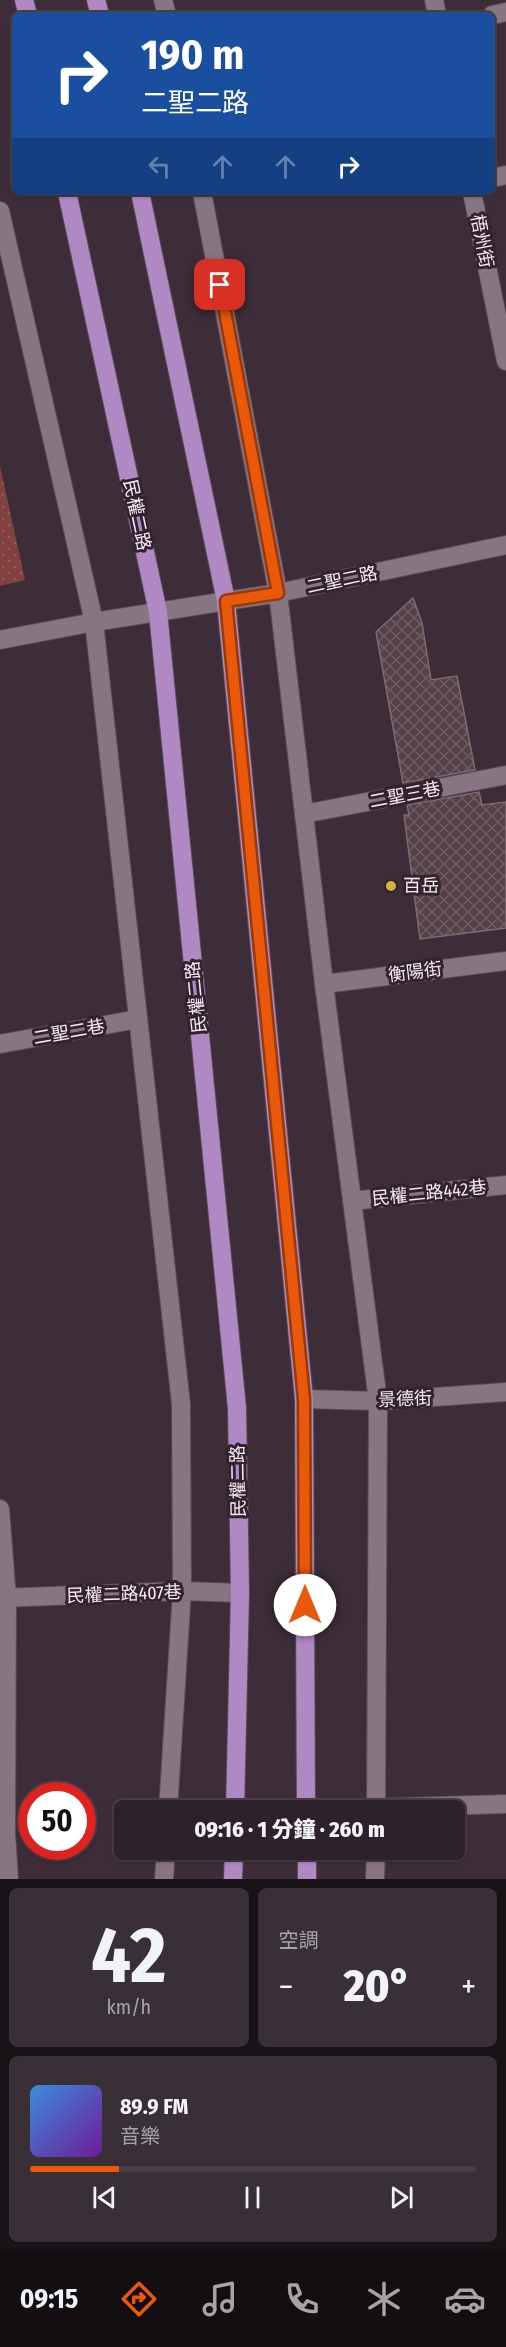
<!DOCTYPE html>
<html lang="zh-TW">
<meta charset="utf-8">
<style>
:root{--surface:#2d222a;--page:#392f36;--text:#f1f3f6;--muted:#a7a4a8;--line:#483f47;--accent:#ea580c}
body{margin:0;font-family:"Fira Sans Condensed","Noto Sans TC",sans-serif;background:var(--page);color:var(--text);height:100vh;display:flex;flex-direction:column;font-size:22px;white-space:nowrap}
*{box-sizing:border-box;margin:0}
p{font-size:20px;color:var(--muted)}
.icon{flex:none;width:33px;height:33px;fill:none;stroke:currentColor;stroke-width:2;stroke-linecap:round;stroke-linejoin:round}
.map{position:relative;height:1879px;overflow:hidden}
.panel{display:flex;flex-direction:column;gap:9px;padding:9px;background:#191317;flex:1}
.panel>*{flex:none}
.hud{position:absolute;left:12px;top:12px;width:483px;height:183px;border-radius:9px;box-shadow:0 2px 4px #0004,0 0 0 2px var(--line);background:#1a4fa0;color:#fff;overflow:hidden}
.speed{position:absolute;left:18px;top:1782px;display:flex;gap:12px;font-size:30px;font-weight:700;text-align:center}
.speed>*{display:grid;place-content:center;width:78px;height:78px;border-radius:50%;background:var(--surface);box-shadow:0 2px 4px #0004,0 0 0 2px var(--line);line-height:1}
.speed .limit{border:9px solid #d22;background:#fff;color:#111}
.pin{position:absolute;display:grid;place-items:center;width:51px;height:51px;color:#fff;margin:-26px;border-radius:12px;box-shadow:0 3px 9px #0006}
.me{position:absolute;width:66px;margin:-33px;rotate:0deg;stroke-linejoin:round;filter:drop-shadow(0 0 4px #0008)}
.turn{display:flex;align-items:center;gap:21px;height:126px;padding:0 30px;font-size:27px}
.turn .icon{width:78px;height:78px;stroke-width:2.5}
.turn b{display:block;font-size:42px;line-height:51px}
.lanes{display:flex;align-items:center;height:57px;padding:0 30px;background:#0003;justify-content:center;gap:30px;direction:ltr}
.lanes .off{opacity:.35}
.big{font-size:45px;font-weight:800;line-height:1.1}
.panel .tile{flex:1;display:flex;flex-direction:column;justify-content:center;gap:9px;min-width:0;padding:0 21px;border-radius:9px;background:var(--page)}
.panel .dial{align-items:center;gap:0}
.dial b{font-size:78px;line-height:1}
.song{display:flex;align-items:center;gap:18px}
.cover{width:72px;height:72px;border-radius:9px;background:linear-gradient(135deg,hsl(210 70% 55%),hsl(280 70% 35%))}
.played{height:6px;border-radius:3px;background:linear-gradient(90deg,var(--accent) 20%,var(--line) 20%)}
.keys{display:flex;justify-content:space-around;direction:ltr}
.heat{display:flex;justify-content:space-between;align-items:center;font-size:33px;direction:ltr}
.panel .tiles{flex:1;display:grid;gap:9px;grid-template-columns:1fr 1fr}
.tile:last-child{grid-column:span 2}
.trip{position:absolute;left:114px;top:1800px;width:351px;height:60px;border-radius:9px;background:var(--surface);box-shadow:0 2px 4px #0004,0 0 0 2px var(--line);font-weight:800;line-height:60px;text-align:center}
.tab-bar{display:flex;height:96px;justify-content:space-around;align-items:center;background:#120e11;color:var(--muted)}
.tab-bar .icon{width:42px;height:42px}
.tab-bar .active{color:var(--accent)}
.tab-bar b{font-size:27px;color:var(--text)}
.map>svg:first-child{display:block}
</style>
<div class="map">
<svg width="506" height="1879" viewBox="0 0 506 1879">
<defs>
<pattern id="park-dots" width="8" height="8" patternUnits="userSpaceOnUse" patternTransform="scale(1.5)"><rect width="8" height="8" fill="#82413f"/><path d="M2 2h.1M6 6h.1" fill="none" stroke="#945d5b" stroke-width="1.8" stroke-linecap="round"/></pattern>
<pattern id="building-cross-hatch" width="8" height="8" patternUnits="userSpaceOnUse" patternTransform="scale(1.5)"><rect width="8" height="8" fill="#554147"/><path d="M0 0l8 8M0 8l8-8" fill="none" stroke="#6e5d62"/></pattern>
</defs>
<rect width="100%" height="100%" fill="#3c2d38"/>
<!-- park -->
<polygon fill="url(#park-dots)" points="0,466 25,580 0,586"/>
<!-- building -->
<g fill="url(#building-cross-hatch)" stroke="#816b71" stroke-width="1.5">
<polygon points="413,598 422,623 431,680 457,676 475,770 403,783 376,632"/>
<polygon points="479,792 482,805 506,802 506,928 420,939 404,815 409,815 407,805"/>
</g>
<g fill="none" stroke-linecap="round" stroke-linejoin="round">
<defs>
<g id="minor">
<polyline points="163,0 167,15"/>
<polyline points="434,0 437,15"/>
<polyline points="492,15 506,12"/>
<polyline points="492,178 506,175"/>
<polyline points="202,192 278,593 324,984 378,1401 376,1810"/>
<polyline points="472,192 506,361"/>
<polyline points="0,211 94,622 181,1404 182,1591 168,1810"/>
<polyline points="0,640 94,622 278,593 506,545"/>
<polyline points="304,814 506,775"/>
<polyline points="324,984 506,961"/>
<polyline points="0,1044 138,1019"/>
<polyline points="352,1201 506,1185"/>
<polyline points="304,1399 378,1401 506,1392"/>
<polyline points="0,1509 7,1598 6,1833 9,1879"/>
<polyline points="0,1598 182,1591 240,1593"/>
<polyline points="306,1810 506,1804"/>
<polyline points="164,1879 166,1850"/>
<polyline points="375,1879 376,1850"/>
</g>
<g id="major">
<polyline points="24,0 28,15"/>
<polyline points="96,0 100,15"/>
<polyline points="67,192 158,612 237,1408 240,1593 235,1810"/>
<polyline points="140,192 226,601 304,1399 306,1810"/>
<polyline points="307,1850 307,1879"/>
<polyline points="233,1879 234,1850"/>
</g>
</defs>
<!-- minor casing -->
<use href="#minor" stroke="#5a4d57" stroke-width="20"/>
<!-- major casing -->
<use href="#major" stroke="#5a4d57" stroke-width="20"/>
<!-- minor -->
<use href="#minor" stroke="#877582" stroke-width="18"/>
<!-- major -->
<use href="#major" stroke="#b088c4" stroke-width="18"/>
</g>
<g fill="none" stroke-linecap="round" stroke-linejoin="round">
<defs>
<polyline id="route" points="220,285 278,593 226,601 304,1399 305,1605"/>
</defs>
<!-- route casing -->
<use href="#route" stroke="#983908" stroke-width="15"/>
<!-- route -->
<use href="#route" stroke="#ea580c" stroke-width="10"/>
</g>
<!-- markers -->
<circle fill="#d5b534" stroke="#32232e" stroke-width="2" cx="391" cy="886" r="6"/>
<g text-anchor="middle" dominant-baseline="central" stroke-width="6" stroke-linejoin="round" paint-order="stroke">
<!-- street labels -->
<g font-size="18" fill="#f5ebf3" stroke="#32232e">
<text transform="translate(482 241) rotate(79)">梧州街</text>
<text transform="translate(137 515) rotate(78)">民權二路</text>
<text transform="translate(342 580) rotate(-12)">二聖二路</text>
<text transform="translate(405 795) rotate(-11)">二聖三巷</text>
<text transform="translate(415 972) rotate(-7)">衡陽街</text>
<text transform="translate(196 997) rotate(-96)">民權二路</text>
<text transform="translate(69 1032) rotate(-10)">二聖二巷</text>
<text transform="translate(429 1193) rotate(-6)">民權二路442巷</text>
<text transform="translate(405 1399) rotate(-2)">景德街</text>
<text transform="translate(238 1481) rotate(-91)">民權二路</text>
<text transform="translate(124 1594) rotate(-2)">民權二路407巷</text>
</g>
<!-- poi labels -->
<g font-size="18" fill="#f5ebf3" stroke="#32232e" text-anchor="start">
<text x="403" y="886">百岳</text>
</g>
</g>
</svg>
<div class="speed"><div class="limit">50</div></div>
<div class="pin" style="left:220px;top:285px;background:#d93025"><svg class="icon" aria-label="arrive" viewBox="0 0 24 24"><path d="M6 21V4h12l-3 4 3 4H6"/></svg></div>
<svg class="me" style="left:305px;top:1605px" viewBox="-20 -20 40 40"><circle r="19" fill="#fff"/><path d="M0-13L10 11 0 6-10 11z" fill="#ea580c"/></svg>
<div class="trip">09:16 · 1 分鐘 · 260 m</div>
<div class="hud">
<div class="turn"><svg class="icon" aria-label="right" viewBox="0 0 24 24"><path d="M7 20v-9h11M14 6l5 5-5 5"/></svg><div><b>190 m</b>二聖二路</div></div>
<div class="lanes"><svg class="icon off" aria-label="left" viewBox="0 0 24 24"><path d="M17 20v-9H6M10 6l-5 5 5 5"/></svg><svg class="icon off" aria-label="ahead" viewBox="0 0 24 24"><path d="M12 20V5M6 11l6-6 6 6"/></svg><svg class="icon off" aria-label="ahead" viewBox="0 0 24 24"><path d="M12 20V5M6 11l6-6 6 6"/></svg><svg class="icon" aria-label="right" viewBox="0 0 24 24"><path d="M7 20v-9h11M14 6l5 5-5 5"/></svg></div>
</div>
</div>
<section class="panel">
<div class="tiles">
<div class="tile dial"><b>42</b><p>km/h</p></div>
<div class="tile"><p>空調</p>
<div class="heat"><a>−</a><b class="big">20°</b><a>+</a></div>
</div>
<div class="tile">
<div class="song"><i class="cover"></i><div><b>89.9 FM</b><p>音樂</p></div></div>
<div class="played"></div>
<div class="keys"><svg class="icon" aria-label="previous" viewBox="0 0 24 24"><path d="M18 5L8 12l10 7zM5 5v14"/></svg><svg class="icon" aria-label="pause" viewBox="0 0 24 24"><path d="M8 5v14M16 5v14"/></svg><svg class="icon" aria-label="next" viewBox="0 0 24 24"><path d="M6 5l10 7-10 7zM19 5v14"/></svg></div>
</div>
</div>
</section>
<nav class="tab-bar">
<b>09:15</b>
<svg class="icon active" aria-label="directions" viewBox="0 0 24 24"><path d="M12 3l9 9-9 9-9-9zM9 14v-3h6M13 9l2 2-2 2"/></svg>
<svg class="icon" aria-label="music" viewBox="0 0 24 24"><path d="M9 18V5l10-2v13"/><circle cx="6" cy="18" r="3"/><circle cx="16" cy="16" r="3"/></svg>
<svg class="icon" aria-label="phone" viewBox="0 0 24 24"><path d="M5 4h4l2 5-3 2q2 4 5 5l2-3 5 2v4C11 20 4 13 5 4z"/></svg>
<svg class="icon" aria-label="climate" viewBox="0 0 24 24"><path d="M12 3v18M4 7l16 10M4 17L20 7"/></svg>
<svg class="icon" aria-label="car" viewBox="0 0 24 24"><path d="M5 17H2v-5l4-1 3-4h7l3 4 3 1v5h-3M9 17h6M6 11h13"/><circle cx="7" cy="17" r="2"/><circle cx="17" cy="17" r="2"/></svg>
</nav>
